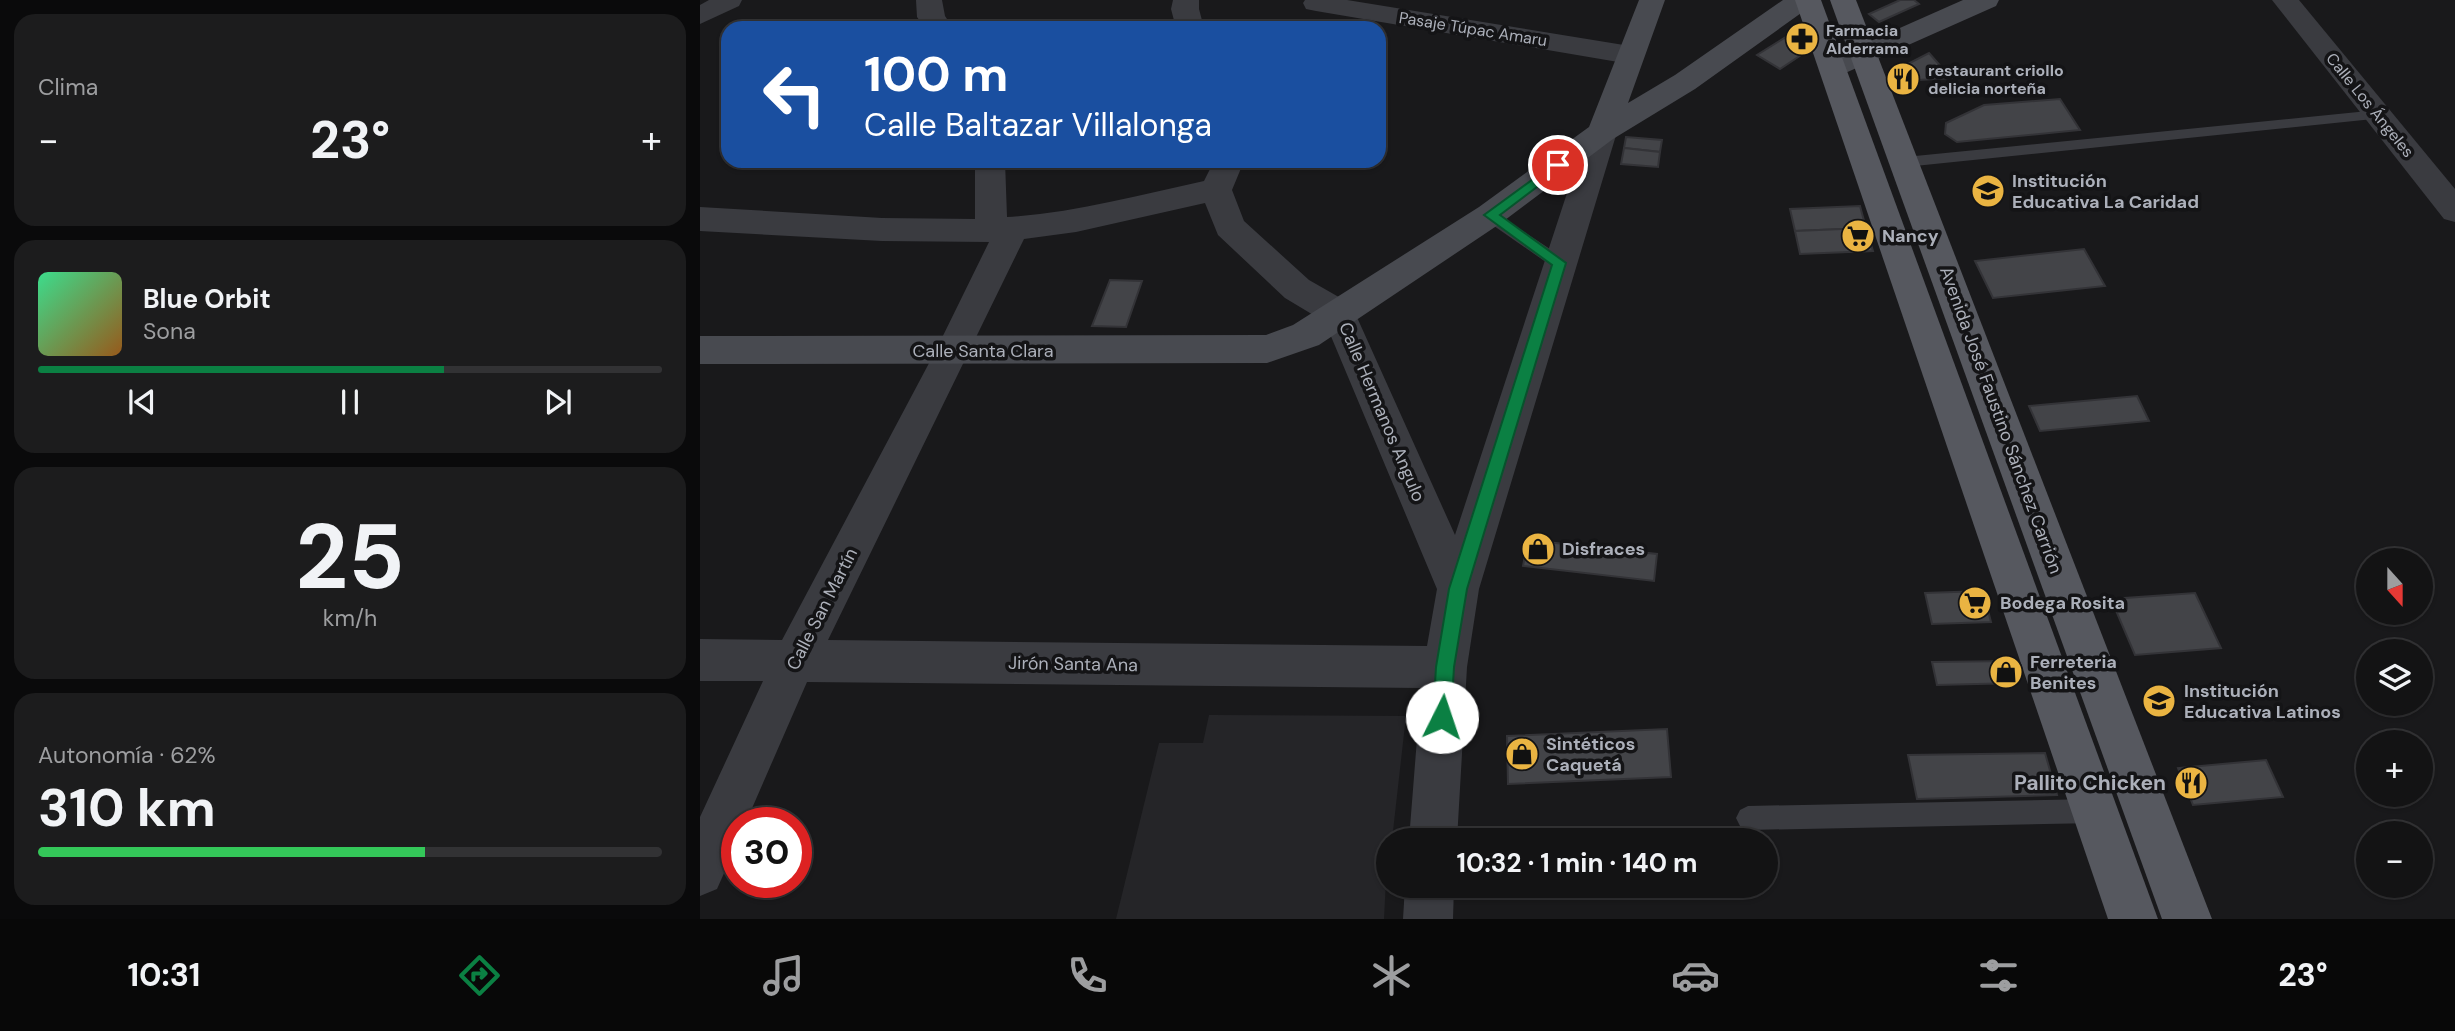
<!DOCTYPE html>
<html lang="es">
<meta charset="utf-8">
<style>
:root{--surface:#131314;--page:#1c1c1d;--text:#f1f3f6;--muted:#9d9ea0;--line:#323234;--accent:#0b8043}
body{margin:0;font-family:"DM Sans",sans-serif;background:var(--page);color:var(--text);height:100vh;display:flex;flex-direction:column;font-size:26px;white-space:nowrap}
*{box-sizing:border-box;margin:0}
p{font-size:23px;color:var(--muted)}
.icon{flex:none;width:38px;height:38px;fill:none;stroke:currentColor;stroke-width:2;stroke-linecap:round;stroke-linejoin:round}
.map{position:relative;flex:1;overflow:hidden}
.details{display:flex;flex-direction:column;gap:14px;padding:14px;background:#0a0a0b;width:700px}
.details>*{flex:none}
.guide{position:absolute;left:21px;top:21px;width:665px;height:147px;border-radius:21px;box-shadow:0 2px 5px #0004,0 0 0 2px var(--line);background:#1a4fa0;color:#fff;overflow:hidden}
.needle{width:46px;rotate:159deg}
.buttons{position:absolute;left:1656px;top:548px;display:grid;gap:14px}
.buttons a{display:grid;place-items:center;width:77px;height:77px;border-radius:50%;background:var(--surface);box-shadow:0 2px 5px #0004,0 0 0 2px var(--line);font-size:35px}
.speed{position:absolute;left:21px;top:807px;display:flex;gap:14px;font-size:35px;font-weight:700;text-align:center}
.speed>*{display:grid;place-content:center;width:91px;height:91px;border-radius:50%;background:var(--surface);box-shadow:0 2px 5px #0004,0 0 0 2px var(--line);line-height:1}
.speed .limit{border:10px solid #d22;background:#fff;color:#111}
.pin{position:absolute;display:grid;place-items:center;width:60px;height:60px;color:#fff;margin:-30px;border:4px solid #fff;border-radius:50%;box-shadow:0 2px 7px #0007}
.me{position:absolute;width:77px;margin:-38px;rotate:4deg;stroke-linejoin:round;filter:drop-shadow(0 0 5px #0008)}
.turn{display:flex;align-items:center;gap:24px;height:147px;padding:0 28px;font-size:32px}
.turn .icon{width:91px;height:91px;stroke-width:2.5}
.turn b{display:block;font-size:49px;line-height:60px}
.big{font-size:52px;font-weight:700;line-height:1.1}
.details .tile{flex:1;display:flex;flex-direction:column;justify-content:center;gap:10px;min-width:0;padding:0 24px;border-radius:21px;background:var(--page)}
.details .dial{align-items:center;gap:0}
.dial b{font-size:91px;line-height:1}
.song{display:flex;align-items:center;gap:21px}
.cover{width:84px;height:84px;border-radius:10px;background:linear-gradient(135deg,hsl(150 70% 55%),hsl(30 70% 35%))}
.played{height:7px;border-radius:4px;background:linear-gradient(90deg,var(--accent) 65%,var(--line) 65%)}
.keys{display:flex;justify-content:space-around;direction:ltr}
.heat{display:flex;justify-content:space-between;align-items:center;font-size:38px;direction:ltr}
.charge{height:10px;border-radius:5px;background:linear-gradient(90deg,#34c759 62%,var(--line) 0)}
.trip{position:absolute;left:676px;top:828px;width:402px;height:70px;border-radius:35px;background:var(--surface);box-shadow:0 2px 5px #0004,0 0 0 2px var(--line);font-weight:700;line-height:70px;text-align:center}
.tabs{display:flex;height:112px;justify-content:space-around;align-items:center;background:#080808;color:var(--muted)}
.tabs .icon{width:49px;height:49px}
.tabs .current{color:var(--accent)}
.tabs b{font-size:32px;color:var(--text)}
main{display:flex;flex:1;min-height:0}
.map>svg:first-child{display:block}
</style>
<main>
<section class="details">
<div class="tile"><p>Clima</p>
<div class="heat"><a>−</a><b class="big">23°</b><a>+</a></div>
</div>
<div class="tile">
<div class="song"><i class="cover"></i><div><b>Blue Orbit</b><p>Sona</p></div></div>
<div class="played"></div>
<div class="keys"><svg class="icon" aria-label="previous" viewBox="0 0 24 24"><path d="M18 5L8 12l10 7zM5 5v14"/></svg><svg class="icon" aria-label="pause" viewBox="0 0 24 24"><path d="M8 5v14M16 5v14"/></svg><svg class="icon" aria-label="next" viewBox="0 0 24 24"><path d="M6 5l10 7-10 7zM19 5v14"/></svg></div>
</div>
<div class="tile dial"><b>25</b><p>km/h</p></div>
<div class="tile"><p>Autonomía · 62%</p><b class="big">310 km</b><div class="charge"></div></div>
</section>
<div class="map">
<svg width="1755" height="919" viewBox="0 0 1755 919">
<rect width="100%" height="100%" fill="#19191b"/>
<!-- built -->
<polygon fill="#252528" points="509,715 706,716 692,840 688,840 684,919 416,919 459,743 503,743"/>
<!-- building -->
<g fill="#434448" stroke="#333337" stroke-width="2">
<polygon points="1200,0 1214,0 1219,4 1179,22 1169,14"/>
<polygon points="1097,30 1111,38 1113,47 1080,69 1057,55"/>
<polygon points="1229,53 1251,78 1201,81 1196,70"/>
<polygon points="1360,99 1380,130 1257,142 1245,134 1246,123 1284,105"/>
<polygon points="926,137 962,140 960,152 924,148"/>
<polygon points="924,148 960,152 958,167 921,164"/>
<polygon points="1160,206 1166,228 1095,231 1090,209"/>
<polygon points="1166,228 1173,251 1100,254 1095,231"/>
<polygon points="1384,249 1405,286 1293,298 1275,261"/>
<polygon points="410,280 442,281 426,327 392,326"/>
<polygon points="1437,396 1449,421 1340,431 1329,406"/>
<polygon points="828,540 957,554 954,581 823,566"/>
<polygon points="1283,591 1291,622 1232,624 1225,593"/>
<polygon points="1495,593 1521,648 1435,655 1411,599"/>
<polygon points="1311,661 1317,683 1237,685 1232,662"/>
<polygon points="967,729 971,777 808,784 807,736"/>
<polygon points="1345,753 1357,795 1217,799 1208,755"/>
<polygon points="1566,760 1583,797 1493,805 1478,768"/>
</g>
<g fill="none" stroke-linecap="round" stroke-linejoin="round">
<!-- lane -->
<g fill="#3a3b40" fill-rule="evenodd">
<polygon points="1678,110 1683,112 1685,115 1683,118 1205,167 1197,162 1205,157"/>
<polygon points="790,209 865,259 867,263 865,267 853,267 784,219 782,215"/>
<polygon points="1396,799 1404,803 1408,811 1404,819 1396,823 1048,830 1040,826 1036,818 1040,810 1048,806"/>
</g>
<!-- street -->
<g fill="#3a3b40" fill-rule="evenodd">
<polygon points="9,0 42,0 39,6 0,24 0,5"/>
<polygon points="216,0 242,0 245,16 253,28 225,28 217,17"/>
<polygon points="473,0 499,0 499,9 504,28 476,28 471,9"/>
<polygon points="605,0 647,0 930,46 940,49 944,55 940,61 930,64 616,11 606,9 603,3"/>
<polygon points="1572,0 1599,0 1755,189 1755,222 1744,219"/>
<path d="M 902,122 L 913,125 L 917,132 L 779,589 L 767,667 L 757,840 L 709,840 L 721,688 L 107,682 L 46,822 L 37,822 L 37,844 L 17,889 L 0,896 L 0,817 L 63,681 L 0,681 L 0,639 L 82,640 L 236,350 L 289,242 L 182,241 L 0,231 L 0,207 L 182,218 L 275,219 L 275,161 L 305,161 L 307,217 C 374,213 439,195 504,181 L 514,161 L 544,161 L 532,190 L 544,221 L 609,280 L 651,304 L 755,535 L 887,132 L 891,125 ZM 505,203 L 518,235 L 585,298 L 625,322 L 737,589 L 727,646 L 128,640 L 324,239 L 376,232 Z"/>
<polygon points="705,886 754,886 753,919 703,919"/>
</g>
<!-- secondary -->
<g fill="#484a50" fill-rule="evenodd">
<polygon points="939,0 965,0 928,103 975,75 1083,0 1114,0 1111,6 995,89 913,139 801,223 619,345 567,363 0,364 0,336 566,335 593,325 779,207 889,127"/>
<polygon points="1263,0 1299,0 1296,6 1143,74 1133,77 1123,74 1119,68 1123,62"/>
</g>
<!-- primary -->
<g fill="#56585f" fill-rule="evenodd">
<polygon points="1095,0 1121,0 1458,919 1408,919"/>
<polygon points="1130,0 1156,0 1512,919 1462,919"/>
</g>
</g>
<!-- route -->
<polygon fill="#0b8043" stroke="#07532c" stroke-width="2" points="858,161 864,165 862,168 800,215 866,263 767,589 754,667 751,717 748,723 742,726 735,723 733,717 736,667 749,589 852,265 784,215"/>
<!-- icons -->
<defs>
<symbol id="pharmacy-disc" viewBox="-11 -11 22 22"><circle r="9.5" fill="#eab442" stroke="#141416"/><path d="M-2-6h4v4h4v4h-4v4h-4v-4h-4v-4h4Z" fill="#111"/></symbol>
<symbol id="restaurant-disc" viewBox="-11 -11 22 22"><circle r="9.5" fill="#eab442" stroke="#141416"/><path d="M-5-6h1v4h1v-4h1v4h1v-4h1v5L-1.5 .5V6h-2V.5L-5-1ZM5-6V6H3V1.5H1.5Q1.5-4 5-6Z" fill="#111"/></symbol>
<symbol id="school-disc" viewBox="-11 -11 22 22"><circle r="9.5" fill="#eab442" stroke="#141416"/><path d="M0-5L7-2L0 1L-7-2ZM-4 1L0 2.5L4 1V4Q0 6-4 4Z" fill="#111"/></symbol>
<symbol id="supermarket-disc" viewBox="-11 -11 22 22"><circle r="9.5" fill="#eab442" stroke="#141416"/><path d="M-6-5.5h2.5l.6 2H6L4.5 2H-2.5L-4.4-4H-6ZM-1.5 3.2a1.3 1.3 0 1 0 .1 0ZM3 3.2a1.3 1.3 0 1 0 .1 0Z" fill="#111"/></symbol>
<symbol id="shop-disc" viewBox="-11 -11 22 22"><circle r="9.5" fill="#eab442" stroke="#141416"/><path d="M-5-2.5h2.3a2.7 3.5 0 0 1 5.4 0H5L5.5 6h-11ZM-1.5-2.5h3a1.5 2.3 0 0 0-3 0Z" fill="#111"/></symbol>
</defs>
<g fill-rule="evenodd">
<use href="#pharmacy-disc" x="1083" y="20" width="38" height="38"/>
<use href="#restaurant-disc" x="1184" y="60" width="38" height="38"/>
<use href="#school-disc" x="1269" y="172" width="38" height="38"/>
<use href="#supermarket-disc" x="1139" y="217" width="38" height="38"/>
<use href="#shop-disc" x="819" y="530" width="38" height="38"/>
<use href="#supermarket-disc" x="1256" y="584" width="38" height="38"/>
<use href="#shop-disc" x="1287" y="653" width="38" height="38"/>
<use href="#school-disc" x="1440" y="682" width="38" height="38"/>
<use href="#shop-disc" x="803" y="735" width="38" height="38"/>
<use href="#restaurant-disc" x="1472" y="764" width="38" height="38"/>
</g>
<g text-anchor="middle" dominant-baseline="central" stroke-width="7" stroke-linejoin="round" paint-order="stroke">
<!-- far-street labels -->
<g font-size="16" fill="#acb0ba" stroke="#141416">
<text transform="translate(773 29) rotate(9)">Pasaje Túpac Amaru</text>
<text transform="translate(1670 105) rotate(51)">Calle Los Ángeles</text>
</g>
<!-- far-poi labels -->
<g font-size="16" font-weight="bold" fill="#acb0ba" stroke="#141416" text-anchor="start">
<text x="1126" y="30">Farmacia<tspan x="1126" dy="18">Alderrama</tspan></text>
<text x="1228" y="70">restaurant criollo<tspan x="1228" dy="18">delicia norteña</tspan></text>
</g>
<!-- poi labels -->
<g font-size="18" font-weight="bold" fill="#acb0ba" stroke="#141416" text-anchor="start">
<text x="1312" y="181">Institución<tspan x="1312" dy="21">Educativa La Caridad</tspan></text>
<text x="1182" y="236">Nancy</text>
<text x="862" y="549">Disfraces</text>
<text x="1300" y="603">Bodega Rosita</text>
<text x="1330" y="662">Ferreteria<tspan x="1330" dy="21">Benites</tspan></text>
<text x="1484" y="691">Institución<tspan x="1484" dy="21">Educativa Latinos</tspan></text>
<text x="846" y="744">Sintéticos<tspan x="846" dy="21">Caquetá</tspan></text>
</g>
<!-- street labels -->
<g font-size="18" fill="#acb0ba" stroke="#141416">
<text x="283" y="351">Calle Santa Clara</text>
<text transform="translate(682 412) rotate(67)">Calle Hermanos Angulo</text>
<text transform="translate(1301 420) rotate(70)">Avenida José Faustino Sánchez Carrión</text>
<text transform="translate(122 609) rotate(-63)">Calle San Martín</text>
<text transform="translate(373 664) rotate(1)">Jirón Santa Ana</text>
</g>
<!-- near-poi labels -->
<g font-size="21" font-weight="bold" fill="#acb0ba" stroke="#141416" text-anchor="end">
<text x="1466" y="783">Pallito Chicken</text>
</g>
</g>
</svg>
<div class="buttons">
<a><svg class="needle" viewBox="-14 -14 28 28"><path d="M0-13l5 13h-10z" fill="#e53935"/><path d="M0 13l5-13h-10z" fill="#9d9ea0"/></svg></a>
<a><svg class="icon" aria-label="layers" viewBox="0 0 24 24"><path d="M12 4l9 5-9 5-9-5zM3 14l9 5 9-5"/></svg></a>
<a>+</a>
<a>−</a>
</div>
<div class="speed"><div class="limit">30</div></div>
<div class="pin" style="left:858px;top:165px;background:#d93025"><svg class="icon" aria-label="arrive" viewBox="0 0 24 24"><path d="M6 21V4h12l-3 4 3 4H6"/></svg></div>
<svg class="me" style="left:742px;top:717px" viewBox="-20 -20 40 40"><circle r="19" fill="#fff"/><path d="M0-13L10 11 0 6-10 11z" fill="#0b8043"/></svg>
<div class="trip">10:32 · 1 min · 140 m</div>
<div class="guide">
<div class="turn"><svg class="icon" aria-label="left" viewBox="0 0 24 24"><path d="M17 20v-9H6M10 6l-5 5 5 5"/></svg><div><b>100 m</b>Calle Baltazar Villalonga</div></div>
</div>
</div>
</main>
<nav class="tabs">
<b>10:31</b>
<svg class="icon current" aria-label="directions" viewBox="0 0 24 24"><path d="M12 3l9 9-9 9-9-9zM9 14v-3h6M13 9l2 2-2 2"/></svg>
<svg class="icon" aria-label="music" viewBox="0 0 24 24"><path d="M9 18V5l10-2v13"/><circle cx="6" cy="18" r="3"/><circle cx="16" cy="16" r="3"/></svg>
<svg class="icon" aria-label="phone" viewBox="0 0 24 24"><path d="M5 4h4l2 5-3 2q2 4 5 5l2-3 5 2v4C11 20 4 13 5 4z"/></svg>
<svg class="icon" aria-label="climate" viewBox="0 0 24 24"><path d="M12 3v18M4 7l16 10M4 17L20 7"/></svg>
<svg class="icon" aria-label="car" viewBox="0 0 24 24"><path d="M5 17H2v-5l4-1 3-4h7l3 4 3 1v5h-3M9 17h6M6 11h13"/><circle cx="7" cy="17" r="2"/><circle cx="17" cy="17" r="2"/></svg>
<svg class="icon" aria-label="filters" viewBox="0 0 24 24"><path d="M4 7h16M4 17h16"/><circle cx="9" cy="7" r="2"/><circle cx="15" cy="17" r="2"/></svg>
<b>23°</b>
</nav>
